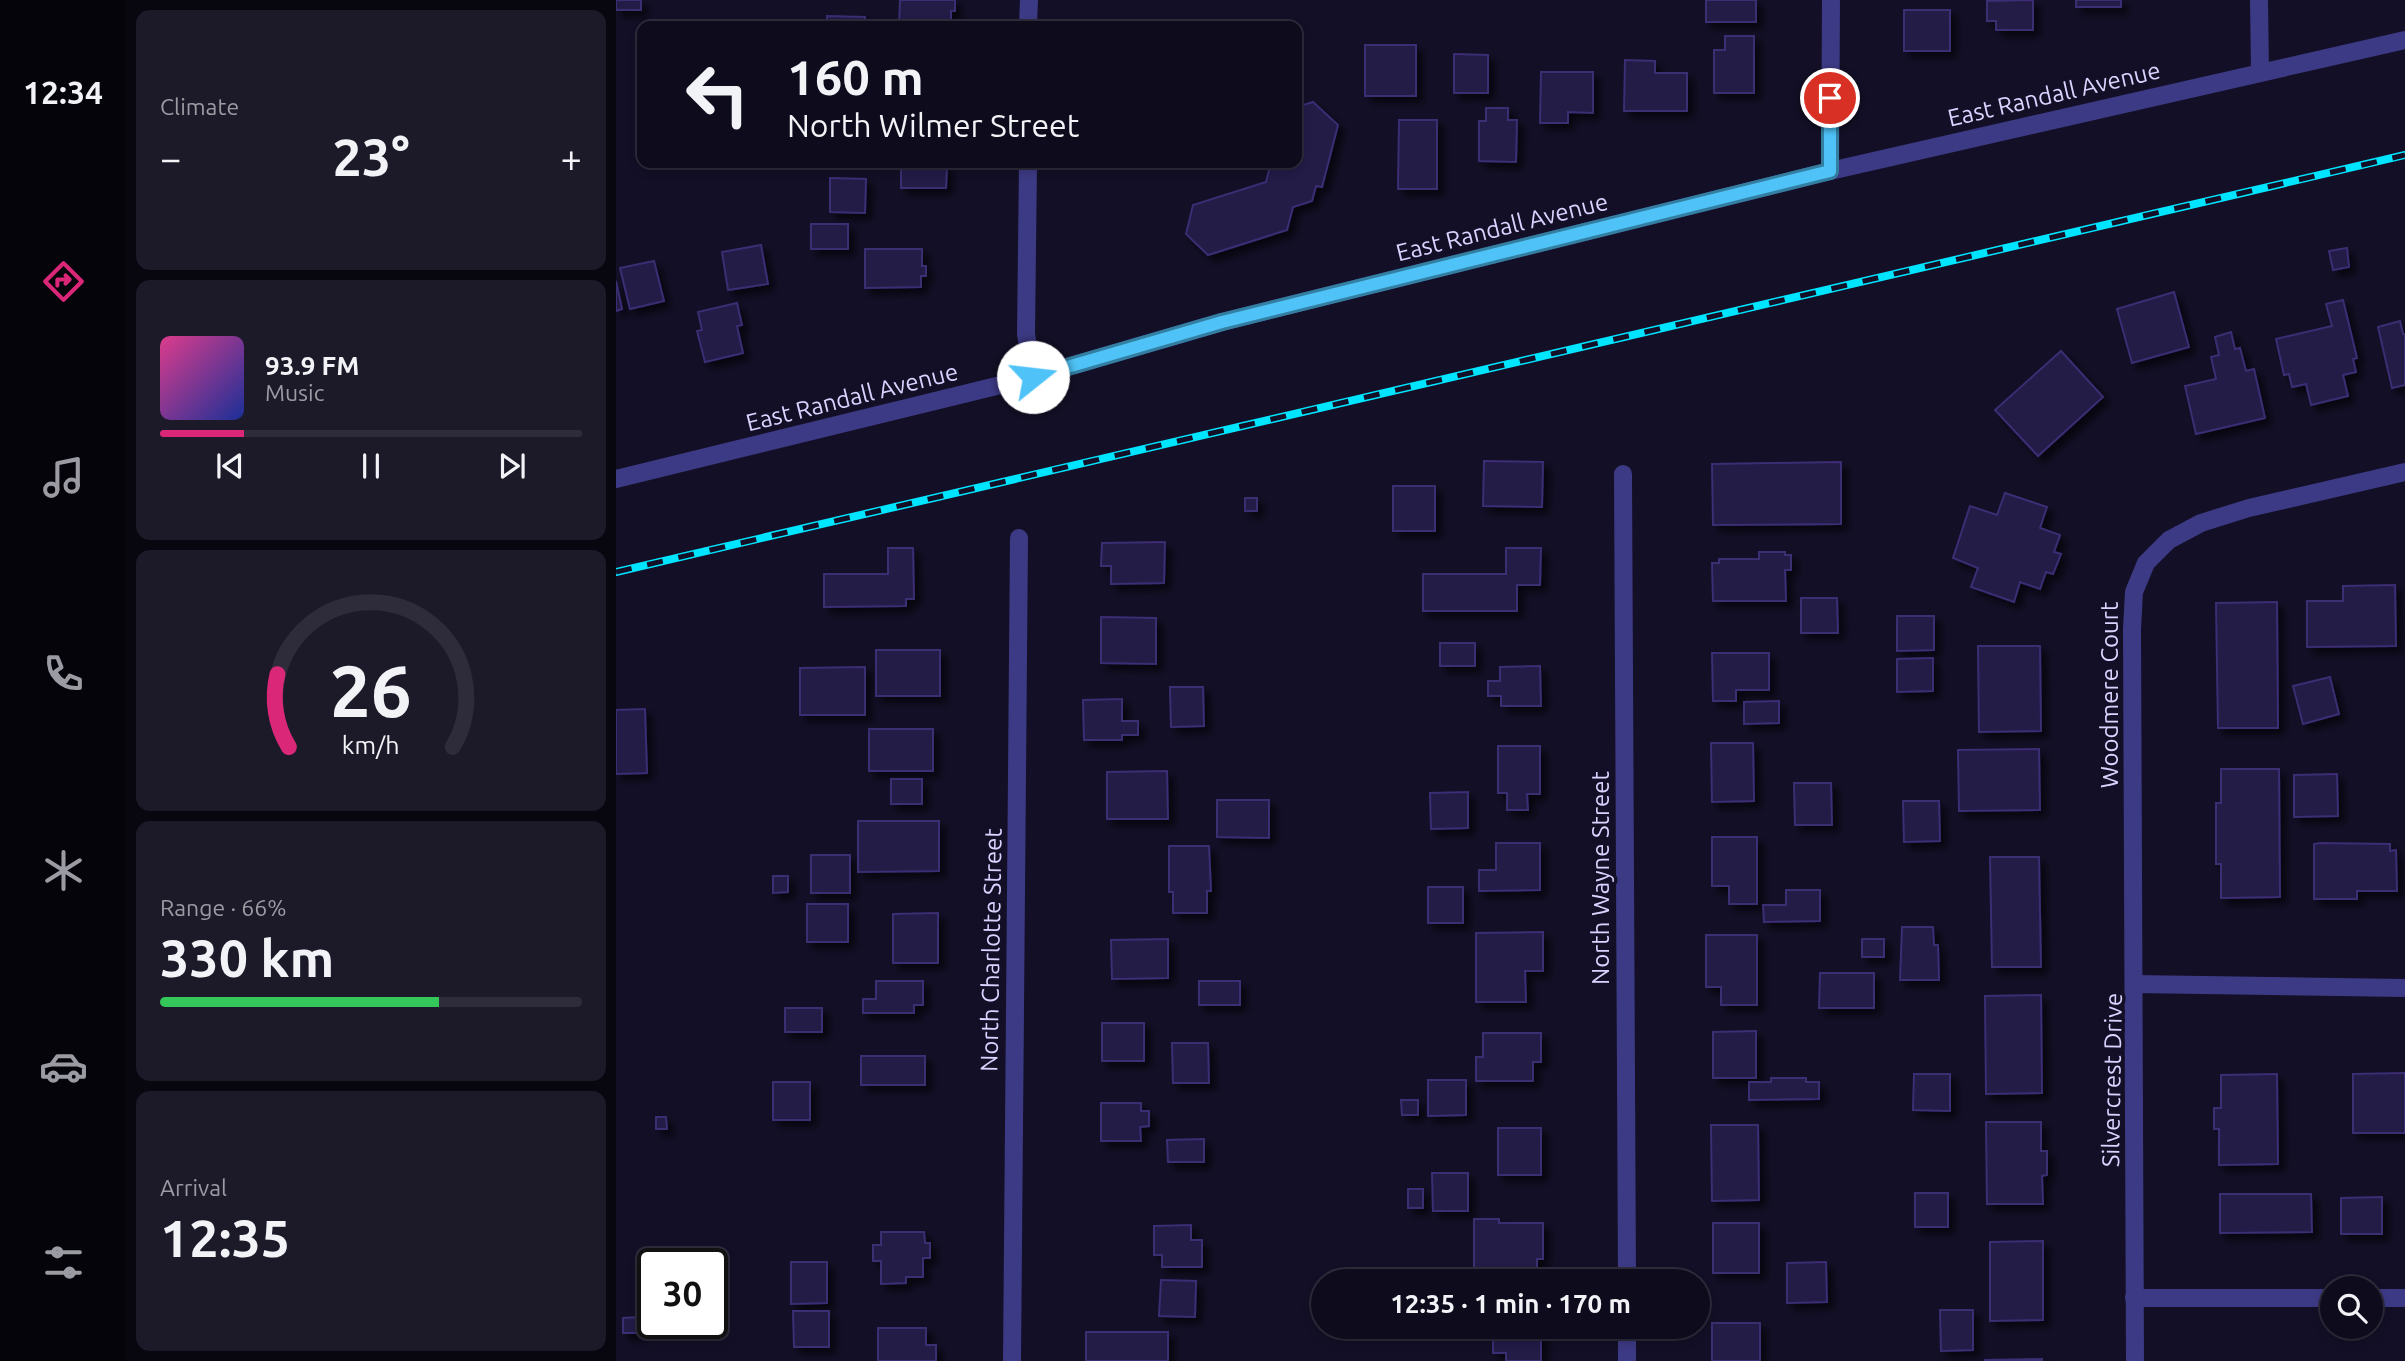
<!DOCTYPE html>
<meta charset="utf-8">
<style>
:root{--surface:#0e0b1c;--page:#1c1929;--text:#f1f3f6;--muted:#9b9ba3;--line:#2e2b3b;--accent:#db2777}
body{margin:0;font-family:Ubuntu,sans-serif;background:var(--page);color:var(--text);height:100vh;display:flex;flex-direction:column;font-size:26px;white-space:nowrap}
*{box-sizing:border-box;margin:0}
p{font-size:23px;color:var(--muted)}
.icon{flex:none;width:38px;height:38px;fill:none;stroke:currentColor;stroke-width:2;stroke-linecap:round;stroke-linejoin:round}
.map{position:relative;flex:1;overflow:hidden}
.sheet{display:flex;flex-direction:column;gap:10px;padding:10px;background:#08060f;width:490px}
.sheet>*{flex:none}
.guide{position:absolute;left:21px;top:21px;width:665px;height:147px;border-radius:14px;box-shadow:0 4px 10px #0003,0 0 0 2px var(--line);background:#0e0b1c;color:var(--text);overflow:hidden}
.controls{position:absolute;left:1704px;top:1276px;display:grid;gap:14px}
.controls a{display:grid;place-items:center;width:63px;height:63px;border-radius:50%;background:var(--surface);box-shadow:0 4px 10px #0003,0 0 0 2px var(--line);font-size:35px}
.speed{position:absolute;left:21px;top:1248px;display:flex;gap:14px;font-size:35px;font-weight:700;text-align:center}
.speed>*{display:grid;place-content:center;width:91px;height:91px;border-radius:50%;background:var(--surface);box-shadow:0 4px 10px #0003,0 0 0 2px var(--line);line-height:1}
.speed .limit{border:4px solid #111;border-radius:10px;background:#fff;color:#111}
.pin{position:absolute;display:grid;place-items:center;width:60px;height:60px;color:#fff;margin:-30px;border:4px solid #fff;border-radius:50%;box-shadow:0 2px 7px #0007}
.me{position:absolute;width:77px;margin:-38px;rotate:74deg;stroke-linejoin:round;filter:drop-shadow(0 0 5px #0008)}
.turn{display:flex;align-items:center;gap:24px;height:147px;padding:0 35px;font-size:32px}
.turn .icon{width:91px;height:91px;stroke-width:2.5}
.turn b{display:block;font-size:49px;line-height:60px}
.big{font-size:52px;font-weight:600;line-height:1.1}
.sheet .tile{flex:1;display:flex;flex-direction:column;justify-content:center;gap:10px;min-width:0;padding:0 24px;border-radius:14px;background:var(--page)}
.sheet .dial{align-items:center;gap:0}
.dial svg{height:182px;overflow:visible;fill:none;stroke:var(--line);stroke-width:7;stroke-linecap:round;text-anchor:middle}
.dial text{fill:var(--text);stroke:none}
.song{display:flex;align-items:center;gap:21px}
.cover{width:84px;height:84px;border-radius:10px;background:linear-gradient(135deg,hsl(330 70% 55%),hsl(230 70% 35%))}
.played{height:7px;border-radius:4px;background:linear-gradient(90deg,var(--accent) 20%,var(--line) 20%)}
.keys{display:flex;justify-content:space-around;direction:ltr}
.heat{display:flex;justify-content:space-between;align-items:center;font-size:38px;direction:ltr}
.charge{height:10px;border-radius:5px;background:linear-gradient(90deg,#34c759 66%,var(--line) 0)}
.trip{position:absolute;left:695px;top:1269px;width:399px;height:70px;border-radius:35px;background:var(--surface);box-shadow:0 4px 10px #0003,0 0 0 2px var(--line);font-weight:600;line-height:70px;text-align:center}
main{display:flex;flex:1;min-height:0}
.tabs{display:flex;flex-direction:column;width:126px;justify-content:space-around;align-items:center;background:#06040b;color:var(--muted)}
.tabs .icon{width:49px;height:49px}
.tabs .current{color:var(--accent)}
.tabs b{font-size:32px;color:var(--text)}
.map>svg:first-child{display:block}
</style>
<main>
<nav class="tabs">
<b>12:34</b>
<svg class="icon current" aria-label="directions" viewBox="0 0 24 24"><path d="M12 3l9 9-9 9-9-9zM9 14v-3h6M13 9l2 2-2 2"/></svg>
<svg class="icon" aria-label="music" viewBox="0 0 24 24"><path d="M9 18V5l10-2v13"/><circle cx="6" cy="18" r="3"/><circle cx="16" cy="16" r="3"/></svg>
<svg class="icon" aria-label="phone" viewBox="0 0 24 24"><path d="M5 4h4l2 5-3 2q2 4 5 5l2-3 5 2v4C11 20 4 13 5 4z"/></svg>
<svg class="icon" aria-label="climate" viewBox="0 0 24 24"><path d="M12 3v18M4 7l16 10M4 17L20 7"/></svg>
<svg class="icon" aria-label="car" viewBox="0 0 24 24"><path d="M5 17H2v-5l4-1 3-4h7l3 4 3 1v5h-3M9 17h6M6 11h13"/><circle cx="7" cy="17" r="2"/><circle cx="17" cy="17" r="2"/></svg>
<svg class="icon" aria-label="filters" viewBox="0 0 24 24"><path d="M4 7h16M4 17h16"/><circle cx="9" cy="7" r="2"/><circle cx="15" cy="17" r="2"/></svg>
</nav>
<section class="sheet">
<div class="tile"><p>Climate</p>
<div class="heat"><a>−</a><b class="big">23°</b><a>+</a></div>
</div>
<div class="tile">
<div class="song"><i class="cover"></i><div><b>93.9 FM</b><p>Music</p></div></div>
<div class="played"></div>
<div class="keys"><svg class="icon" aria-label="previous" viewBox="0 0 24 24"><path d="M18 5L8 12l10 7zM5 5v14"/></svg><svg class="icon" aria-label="pause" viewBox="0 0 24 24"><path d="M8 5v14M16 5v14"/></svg><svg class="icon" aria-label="next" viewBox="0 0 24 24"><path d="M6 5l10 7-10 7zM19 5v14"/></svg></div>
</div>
<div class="tile dial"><svg viewBox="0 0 100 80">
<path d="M14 69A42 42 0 1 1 86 69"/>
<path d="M14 69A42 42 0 0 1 9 37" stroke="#db2777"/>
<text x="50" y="56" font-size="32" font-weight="700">26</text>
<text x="50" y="72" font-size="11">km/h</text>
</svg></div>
<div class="tile"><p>Range · 66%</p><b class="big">330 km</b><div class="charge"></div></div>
<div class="tile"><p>Arrival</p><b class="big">12:35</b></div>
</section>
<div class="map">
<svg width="1789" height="1361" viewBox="0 0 1789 1361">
<defs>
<filter id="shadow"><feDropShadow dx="6" dy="6" stdDeviation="3.5" flood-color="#0009"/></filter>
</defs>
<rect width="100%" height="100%" fill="#130f26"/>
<!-- building -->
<g fill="#241b47" stroke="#3b2d73" stroke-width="2" filter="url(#shadow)">
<rect x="0" y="0" width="25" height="10"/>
<polygon points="284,0 339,0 339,11 335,11 335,26 283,26"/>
<rect x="1090" y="0" width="50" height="22"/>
<polygon points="1417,0 1417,30 1380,30 1380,21 1371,21 1371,1"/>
<rect x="1460" y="0" width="45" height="7"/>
<rect x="1288" y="10" width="46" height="41"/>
<polygon points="211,16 249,17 249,26 211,26"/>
<polygon points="1109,36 1138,36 1138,93 1098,93 1098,50 1109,50"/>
<rect x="749" y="45" width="51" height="51"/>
<polygon points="838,54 872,55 872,93 838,93"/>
<polygon points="1009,60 1039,61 1039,73 1071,73 1071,111 1008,111"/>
<polygon points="925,72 977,72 977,113 952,112 952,123 924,123"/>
<polygon points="697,102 722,125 706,187 700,186 696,201 677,207 671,230 592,255 570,234 577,205 650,182 655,163 681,163 681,107"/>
<polygon points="870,108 892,108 892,120 901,120 900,162 863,161 863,121 870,121"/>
<polygon points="783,120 821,120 821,189 782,189"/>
<polygon points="288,163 327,163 327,167 331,167 330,188 285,188 285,168 288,168"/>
<polygon points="214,178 250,179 249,213 214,212"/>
<rect x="195" y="224" width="37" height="25"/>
<polygon points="145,245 152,284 112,290 106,252"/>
<polygon points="1731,248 1733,267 1717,270 1713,251"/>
<polygon points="249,249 306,249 306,266 310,266 310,276 305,276 305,287 249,288"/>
<polygon points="38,261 48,301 14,309 4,268"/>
<polygon points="0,281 6,309 0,311"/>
<polygon points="1558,292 1573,347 1516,363 1501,309"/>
<polygon points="1727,300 1741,358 1737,359 1740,372 1727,375 1732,396 1695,405 1690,384 1676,387 1673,374 1668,375 1660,339 1716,326 1710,304"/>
<polygon points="121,303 126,325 121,326 127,353 89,362 81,331 86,330 82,312"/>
<polygon points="1784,321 1787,334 1789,334 1789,385 1776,388 1762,327"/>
<polygon points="1615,332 1619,349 1624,348 1630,371 1638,369 1649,418 1580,434 1569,386 1600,379 1595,357 1603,355 1599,337"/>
<polygon points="1445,351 1487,397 1422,456 1379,410"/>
<polygon points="868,461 927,462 926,507 867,506"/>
<polygon points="1225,462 1225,524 1097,525 1096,464"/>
<rect x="777" y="486" width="42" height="45"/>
<polygon points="1389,493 1431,507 1424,528 1444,535 1438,552 1445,554 1437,574 1430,572 1424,589 1404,582 1398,602 1355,587 1362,568 1337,558 1354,506 1381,515"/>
<rect x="629" y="498" width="12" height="13"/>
<polygon points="549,542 548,583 495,584 495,566 485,566 486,543"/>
<polygon points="272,548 297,548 298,599 290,599 290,606 208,607 208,574 272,574"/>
<polygon points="890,548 925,548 924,585 901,585 901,611 807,611 807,574 890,574"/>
<polygon points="1143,552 1169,552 1169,555 1175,555 1175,570 1169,570 1170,601 1097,601 1096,563 1103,563 1103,559 1143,559"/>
<polygon points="1779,585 1780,646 1691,647 1691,601 1727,601 1727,586"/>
<polygon points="1185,598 1221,598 1222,633 1185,633"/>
<polygon points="1661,602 1662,728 1602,728 1600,603"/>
<polygon points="1281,616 1318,616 1318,650 1281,651"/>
<polygon points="485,617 540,618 540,664 485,663"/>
<rect x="824" y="643" width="35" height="23"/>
<polygon points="1362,646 1424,646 1425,731 1363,732"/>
<rect x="260" y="650" width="64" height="46"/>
<polygon points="1096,653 1153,653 1153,690 1120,690 1120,701 1097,701"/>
<polygon points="1317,658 1317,691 1281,692 1281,659"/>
<polygon points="924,666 925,706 885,706 885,696 872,696 872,681 884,681 884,667"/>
<polygon points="249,667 249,715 184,715 184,668"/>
<polygon points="1714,677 1723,714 1687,724 1677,686"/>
<polygon points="554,687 587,687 588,726 555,727"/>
<polygon points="506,699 506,721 522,721 522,735 506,735 506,740 468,740 467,700"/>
<polygon points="1163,701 1163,723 1128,724 1128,702"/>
<polygon points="29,709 31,773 0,774 0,710"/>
<rect x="253" y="729" width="64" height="42"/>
<polygon points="1095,743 1137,743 1138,801 1096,802"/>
<polygon points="882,746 924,746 924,794 911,794 912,810 891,810 891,793 882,793"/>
<polygon points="1423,749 1424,810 1343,811 1342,750"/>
<polygon points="1605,769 1663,769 1664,897 1605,898 1605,864 1600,864 1600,803 1605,803"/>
<polygon points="551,771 552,819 491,819 491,772"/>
<polygon points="1721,774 1722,816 1678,817 1678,775"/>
<rect x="275" y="779" width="31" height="25"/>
<polygon points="1178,783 1215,783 1216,825 1179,825"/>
<polygon points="852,792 852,828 815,829 814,793"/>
<polygon points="601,800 653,800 653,838 601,837"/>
<polygon points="1287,801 1323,801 1324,841 1288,842"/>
<polygon points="242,821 323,821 323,871 242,872"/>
<polygon points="1096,837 1141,837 1141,904 1113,904 1113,886 1096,886"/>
<polygon points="880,843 924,843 924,890 863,891 863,870 880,870"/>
<polygon points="1704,843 1774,844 1774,851 1780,850 1781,891 1741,891 1741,899 1698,899 1698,844"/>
<polygon points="553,846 593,846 595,891 591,891 591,913 557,913 557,892 553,892"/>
<rect x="195" y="855" width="39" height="38"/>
<polygon points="1374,857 1423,857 1425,967 1376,967"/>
<polygon points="157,876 172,876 172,892 157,893"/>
<rect x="812" y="887" width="35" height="36"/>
<polygon points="1170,890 1204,890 1204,921 1148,922 1147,905 1170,905"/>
<rect x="191" y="904" width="41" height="38"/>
<polygon points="322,913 322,963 277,963 277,914"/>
<polygon points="1286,927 1317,927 1318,945 1322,945 1323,980 1284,980"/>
<polygon points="927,932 927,971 909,971 910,1002 860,1002 860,933"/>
<polygon points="1090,935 1141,935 1141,1005 1105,1005 1105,987 1090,987"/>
<polygon points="552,939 552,978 496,979 495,940"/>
<rect x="1246" y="939" width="22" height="18"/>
<polygon points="1204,973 1258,973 1258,1008 1203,1008"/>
<polygon points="260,981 307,981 307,1005 298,1005 298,1013 247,1013 247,999 260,999"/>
<rect x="583" y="981" width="41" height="24"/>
<polygon points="1425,995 1426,1093 1370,1094 1369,996"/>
<rect x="169" y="1008" width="37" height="24"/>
<rect x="486" y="1023" width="42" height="38"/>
<polygon points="1140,1031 1140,1078 1097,1078 1097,1032"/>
<polygon points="867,1033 925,1033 925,1062 917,1062 917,1081 860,1081 860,1057 867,1057"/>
<polygon points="556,1043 592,1043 593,1083 557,1083"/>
<rect x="245" y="1056" width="64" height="29"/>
<polygon points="1789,1073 1789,1133 1737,1133 1737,1074"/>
<polygon points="1298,1074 1334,1074 1334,1111 1297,1110"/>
<polygon points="1661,1074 1662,1164 1603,1165 1603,1129 1598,1129 1598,1108 1605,1108 1605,1075"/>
<polygon points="1155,1078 1190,1078 1190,1082 1203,1082 1203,1099 1133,1100 1133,1082 1155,1082"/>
<polygon points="812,1080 850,1080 850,1115 812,1116"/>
<rect x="157" y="1082" width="37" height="38"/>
<polygon points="785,1100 802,1100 802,1115 786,1115"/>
<polygon points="485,1103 525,1103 525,1111 533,1111 533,1126 524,1127 525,1141 485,1141"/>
<polygon points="40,1117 50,1117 51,1129 40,1129"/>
<polygon points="1370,1122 1425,1122 1425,1151 1431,1151 1431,1175 1426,1176 1427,1204 1371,1204"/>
<polygon points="1095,1125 1142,1125 1143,1200 1096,1201"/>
<rect x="882" y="1128" width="43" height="47"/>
<polygon points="588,1139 588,1162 552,1162 551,1140"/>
<polygon points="816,1173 852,1173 852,1211 817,1211"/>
<rect x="792" y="1189" width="15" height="19"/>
<rect x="1299" y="1193" width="33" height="34"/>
<polygon points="1604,1194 1695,1194 1696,1232 1604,1233"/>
<polygon points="1766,1197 1766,1234 1725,1234 1725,1198"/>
<polygon points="858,1219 883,1219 883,1223 927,1223 927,1259 921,1259 921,1281 858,1281"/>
<rect x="1097" y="1223" width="46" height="50"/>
<polygon points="575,1225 575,1240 586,1240 586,1267 546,1267 546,1255 538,1255 538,1226"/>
<polygon points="265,1232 308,1232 309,1243 314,1243 314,1258 307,1258 307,1277 290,1277 290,1283 265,1284 265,1261 257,1261 257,1245 265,1245"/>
<polygon points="1427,1241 1427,1320 1374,1321 1374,1242"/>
<polygon points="175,1262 211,1262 211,1303 175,1304"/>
<polygon points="1210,1262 1211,1302 1171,1303 1171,1263"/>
<polygon points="757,1269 825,1269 824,1281 756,1281"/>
<polygon points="545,1280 580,1281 579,1317 543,1316"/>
<polygon points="1324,1310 1357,1310 1357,1350 1325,1351"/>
<polygon points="177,1311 213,1311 213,1347 178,1347"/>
<polygon points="23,1317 23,1333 7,1333 7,1318"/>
<rect x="1096" y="1323" width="48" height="38"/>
<polygon points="890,1326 925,1326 925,1361 890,1361 890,1353 877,1353 877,1332 890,1332"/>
<polygon points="262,1328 310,1328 310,1345 320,1345 320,1361 262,1361"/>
<rect x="470" y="1332" width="82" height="29"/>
<polygon points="1426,1359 1426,1361 1369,1361 1369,1360"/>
</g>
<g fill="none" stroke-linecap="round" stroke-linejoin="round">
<!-- minor -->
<g stroke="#3d3a85" stroke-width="18">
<polyline points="1643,0 1644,72"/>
<polyline points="412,26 413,0"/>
<polyline points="412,163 410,334 417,377"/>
<polyline points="1214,171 1215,0"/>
<polyline points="1007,474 1011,1281"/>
<polyline points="0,479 417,377 606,322 1214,171 1789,40"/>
<polyline points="1518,984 1789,988"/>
<polyline points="1518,1298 1717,1298"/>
<polyline points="1755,1298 1789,1298"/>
<polyline points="1011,1326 1011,1361"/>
<polyline points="396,1361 403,538"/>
<polyline points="1519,1361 1516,629 1518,592 1530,563 1553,540 1585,523 1633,508 1789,472"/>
</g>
<defs>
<polyline id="rail" points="0,572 1789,155"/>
</defs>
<!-- rail casing -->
<use href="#rail" stroke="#00e5ff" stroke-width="8"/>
<!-- rail -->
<use href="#rail" stroke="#130f26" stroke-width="5" stroke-dasharray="16" stroke-linecap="butt"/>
</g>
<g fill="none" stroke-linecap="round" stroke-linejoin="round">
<defs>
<polyline id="route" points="417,377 606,322 1214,171 1214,98"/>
</defs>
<!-- route casing -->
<use href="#route" stroke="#337fa1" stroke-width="18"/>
<!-- route -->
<use href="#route" stroke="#4fc3f7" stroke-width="12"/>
</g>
<g text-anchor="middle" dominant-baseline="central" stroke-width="7" stroke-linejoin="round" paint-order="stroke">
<!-- street labels -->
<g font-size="24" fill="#d9d4ff" stroke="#130f26">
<text transform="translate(1438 94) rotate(-13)">East Randall Avenue</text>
<text transform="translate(886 227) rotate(-14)">East Randall Avenue</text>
<text transform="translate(236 397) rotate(-14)">East Randall Avenue</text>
<text transform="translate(1493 695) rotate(-90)">Woodmere Court</text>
<text transform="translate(984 878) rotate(-90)">North Wayne Street</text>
<text transform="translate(375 950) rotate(-89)">North Charlotte Street</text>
<text transform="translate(1496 1080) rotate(-89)">Silvercrest Drive</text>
</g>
</g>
</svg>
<div class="controls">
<a><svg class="icon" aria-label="search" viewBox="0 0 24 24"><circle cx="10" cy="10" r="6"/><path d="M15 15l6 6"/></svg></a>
</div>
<div class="speed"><div class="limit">30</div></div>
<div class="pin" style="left:1214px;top:98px;background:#d93025"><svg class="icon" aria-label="arrive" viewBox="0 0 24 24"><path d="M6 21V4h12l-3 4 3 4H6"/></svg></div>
<svg class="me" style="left:417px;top:377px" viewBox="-20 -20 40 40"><circle r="19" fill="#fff"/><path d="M0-13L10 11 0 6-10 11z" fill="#4fc3f7"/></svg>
<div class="trip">12:35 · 1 min · 170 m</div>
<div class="guide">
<div class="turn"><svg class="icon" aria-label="left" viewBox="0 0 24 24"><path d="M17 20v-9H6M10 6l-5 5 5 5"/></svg><div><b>160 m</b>North Wilmer Street</div></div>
</div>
</div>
</main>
